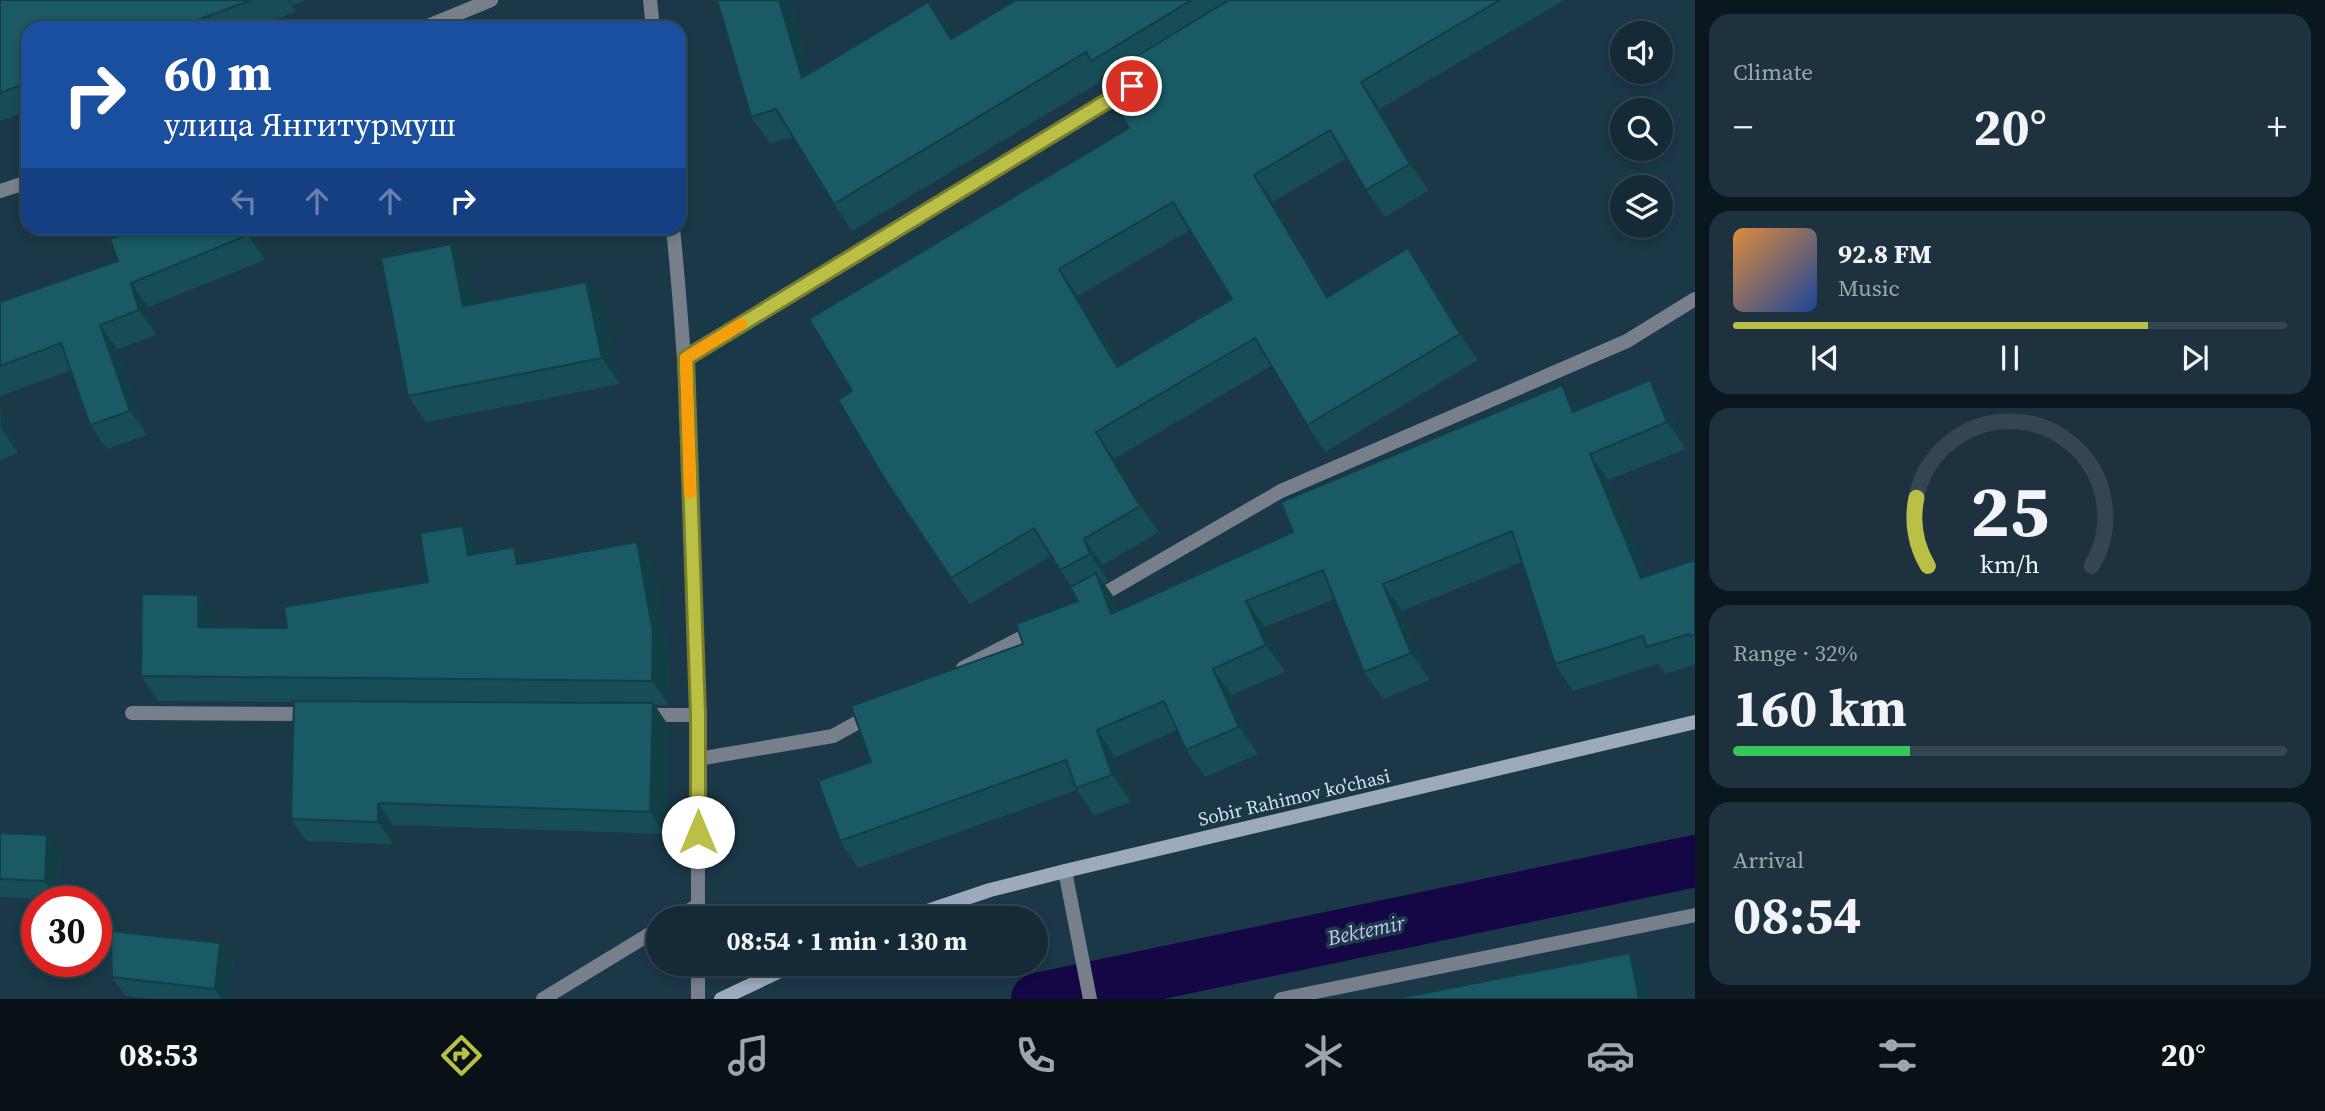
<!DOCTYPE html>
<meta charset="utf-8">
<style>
:root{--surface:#142a36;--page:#1d323e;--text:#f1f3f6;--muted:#9da7ad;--line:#334651;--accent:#bac045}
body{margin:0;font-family:"Source Serif 4",serif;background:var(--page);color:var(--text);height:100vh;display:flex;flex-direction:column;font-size:26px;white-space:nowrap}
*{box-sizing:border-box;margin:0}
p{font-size:23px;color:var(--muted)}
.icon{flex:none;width:38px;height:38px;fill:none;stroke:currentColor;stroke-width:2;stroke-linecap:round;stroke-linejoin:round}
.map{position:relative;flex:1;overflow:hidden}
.side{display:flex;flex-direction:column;gap:14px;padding:14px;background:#0b171e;width:630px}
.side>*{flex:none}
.guide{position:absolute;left:21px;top:21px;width:665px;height:214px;border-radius:21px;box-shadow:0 4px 10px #0003,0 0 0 2px var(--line);background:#1a4fa0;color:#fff;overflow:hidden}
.fabs{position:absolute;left:1610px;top:21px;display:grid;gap:14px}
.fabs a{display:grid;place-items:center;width:63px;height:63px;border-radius:50%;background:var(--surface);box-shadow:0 4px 10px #0003,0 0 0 2px var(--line);font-size:35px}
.speed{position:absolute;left:21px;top:886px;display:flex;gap:14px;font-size:35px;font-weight:700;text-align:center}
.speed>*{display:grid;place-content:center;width:91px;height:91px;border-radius:50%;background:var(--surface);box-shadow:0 4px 10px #0003,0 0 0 2px var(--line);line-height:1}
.speed .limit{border:10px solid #d22;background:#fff;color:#111}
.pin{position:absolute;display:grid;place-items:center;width:60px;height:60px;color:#fff;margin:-30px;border:4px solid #fff;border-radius:50%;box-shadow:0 2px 7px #0007}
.me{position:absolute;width:77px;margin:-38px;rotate:0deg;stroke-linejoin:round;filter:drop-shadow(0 0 5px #0008)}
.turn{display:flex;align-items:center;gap:24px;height:147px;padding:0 28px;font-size:32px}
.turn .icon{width:91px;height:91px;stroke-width:2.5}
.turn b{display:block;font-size:49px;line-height:60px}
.lanes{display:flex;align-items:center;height:66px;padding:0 28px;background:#0003;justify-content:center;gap:35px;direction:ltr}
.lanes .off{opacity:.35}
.big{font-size:52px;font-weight:700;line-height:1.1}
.side .card{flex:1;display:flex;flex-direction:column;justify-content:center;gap:10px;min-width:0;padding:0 24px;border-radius:21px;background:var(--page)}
.side .dial{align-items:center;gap:0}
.dial svg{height:182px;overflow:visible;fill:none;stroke:var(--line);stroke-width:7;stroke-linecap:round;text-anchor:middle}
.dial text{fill:var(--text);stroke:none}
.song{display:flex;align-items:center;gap:21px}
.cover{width:84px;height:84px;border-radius:10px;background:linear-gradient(135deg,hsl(30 70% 55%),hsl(220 70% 35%))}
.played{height:7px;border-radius:4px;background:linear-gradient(90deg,var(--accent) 75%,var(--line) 75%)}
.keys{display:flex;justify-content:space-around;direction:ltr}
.heat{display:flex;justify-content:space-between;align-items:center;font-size:38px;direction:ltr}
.charge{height:10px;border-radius:5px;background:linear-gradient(90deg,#34c759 32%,var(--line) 0)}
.trip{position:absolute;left:646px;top:906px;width:402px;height:70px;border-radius:35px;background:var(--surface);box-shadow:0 4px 10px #0003,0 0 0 2px var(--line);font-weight:700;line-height:70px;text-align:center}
.tab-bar{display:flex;height:112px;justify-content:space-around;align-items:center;background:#081116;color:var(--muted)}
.tab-bar .icon{width:49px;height:49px}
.tab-bar .selected{color:var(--accent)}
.tab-bar b{font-size:32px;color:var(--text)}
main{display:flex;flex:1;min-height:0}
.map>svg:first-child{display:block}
</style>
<main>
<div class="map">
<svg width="1695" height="999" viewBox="0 0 1695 999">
<rect width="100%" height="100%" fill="#1a3848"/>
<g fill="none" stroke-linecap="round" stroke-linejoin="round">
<!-- canal -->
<polyline stroke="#150645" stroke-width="52" points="1037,999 1695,861"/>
<!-- lane -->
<g stroke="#777f8b" stroke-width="14">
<polyline points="1093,600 1281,491 1627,341 1695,299"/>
<polyline points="963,668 1038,629"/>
<polyline points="132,713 311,714"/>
<polyline points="643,715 698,715"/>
<polyline points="698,759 833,736 873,714"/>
</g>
<!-- street -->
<g stroke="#777f8b" stroke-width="14">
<polyline points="650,0 653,28"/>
<polyline points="423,28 491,0"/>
<polyline points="0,191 28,182"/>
<path d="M 673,228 C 696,457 698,688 698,919"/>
<polyline points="686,358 1126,90"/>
<polyline points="1065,871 1090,999"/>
<polyline points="675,919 698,905"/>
<polyline points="698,964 698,999"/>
<polyline points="543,999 658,929"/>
<polyline points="1281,999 1695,915"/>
</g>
<!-- secondary -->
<g stroke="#9da9bc" stroke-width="14">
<polyline points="904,919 990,890 1065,871 1695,722"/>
<polyline points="721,999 795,964"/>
</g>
</g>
<!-- wall -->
<g fill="#164d56" fill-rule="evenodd">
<polygon points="0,0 306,0 293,5 296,12 252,28 28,28 28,111 0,121"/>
<path d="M 1016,0 L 1564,0 L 1380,109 L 1429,190 L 1385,217 L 1366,190 L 1347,158 L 1273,202 L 1329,296 L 1427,275 L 1478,360 L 1325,452 L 1307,425 L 1271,366 L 1114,459 L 1159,532 L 1103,565 L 1108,581 L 1104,583 L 1115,599 L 1119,611 L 1579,409 L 1668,407 L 1686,449 L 1608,480 L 1648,576 L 1695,560 L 1695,664 L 1666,674 L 1658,664 L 1573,691 L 1555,664 L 1522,562 L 1402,611 L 1430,680 L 1383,699 L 1364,672 L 1335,599 L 1265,627 L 1285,672 L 1231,695 L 1258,754 L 1205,777 L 1186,750 L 1177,730 L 1115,757 L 1131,802 L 1094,815 L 1077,790 L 858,868 L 840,841 L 871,762 L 1078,601 L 1071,586 L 1051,556 L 970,604 L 951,578 L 852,391 L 1129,128 L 1102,81 L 852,231 L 834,204 L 793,137 L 770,143 L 751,117 L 792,5 L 811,72 L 928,2 L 953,38 ZM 1190,230 L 1232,299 L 1120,366 L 1078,296 Z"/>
<polygon points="254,228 265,260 148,307 156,335 117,349 147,435 107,449 90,425 71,370 0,396 0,302"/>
<polygon points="469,270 476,304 605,308 620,384 426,422 408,396"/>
<polygon points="0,403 18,453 0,460"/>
<polygon points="463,526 480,550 480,553 525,562 654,567 670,657 669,705 655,705 668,725 665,834 393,825 393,844 306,841 291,819 294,702 158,701 141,676 198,595 215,620 215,627 287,628 428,582"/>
<polygon points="0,833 61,854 59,900 0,897"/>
<polygon points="220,943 233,962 229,999 153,999 125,996 112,977"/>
</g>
<!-- shaded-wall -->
<g fill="#123f46">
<polygon points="287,0 290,0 293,5 296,12"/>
<polygon points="779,0 788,0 792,5 821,105 802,78"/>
<polygon points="928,2 947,29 970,66 951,39"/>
<polygon points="1361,82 1380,109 1429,190 1410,164"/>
<polygon points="1254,175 1273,202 1345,324 1327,297"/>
<polygon points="245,228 254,228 265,260 248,235"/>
<polygon points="451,244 469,270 482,332 463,306"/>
<polygon points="1408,248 1427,275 1478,360 1460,334"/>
<polygon points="1059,269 1078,296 1136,394 1117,367"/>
<polygon points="586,282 605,308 620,384 602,358"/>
<polygon points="131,283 148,307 156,335 139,310"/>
<polygon points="100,325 117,349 147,435 130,411"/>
<polygon points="1650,380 1668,407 1686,449 1667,422"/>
<polygon points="1562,385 1580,411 1573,412"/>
<polygon points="0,403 18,453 1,429"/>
<polygon points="1096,432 1114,459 1159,532 1140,506"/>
<polygon points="1590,454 1608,480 1660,604 1641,578"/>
<polygon points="463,526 480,550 485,580 468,555"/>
<polygon points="1084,539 1103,565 1108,581 1090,554"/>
<polygon points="637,542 654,567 670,657 669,705 652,681"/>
<polygon points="514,547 531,571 517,564"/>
<polygon points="1096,573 1115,599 1130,641 1111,614"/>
<polygon points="1383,584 1402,611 1430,680 1411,653"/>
<polygon points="198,595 215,620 215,651 198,627"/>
<polygon points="1246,601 1265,627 1285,672 1266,645"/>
<polygon points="1213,669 1231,695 1258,754 1239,727"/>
<polygon points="653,703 668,725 665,834 650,812"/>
<polygon points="1097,730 1115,757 1131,802 1112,775"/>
<polygon points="378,803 393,825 393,844 378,822"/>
<polygon points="47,835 61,854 59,900 45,881"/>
<polygon points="220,943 233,962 229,999 222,999 215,989"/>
<polygon points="1630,953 1647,977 1651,999 1639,999"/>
</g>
<!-- building -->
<g fill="#195a64" stroke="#123f46" stroke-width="2" fill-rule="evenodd">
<polygon points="0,0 251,0 176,28 28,28 28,82 0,93"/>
<polygon points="717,0 779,0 802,78 928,2 951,39 1016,0 1192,0 1091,61 1086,52 834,204 776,109 751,117"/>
<path d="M 1229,0 L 1500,0 L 1361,82 L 1410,164 L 1366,190 L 1330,130 L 1254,175 L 1327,297 L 1408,248 L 1460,334 L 1307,425 L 1255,338 L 1096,432 L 1140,506 L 1084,539 L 1090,554 L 1060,570 L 1034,528 L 951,578 L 884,478 L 838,400 L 852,391 L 809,319 L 1129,128 L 1101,78 ZM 1173,202 L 1232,299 L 1117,367 L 1059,269 Z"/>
<polygon points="143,228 245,228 248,235 131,283 139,310 100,325 130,411 90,425 61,343 0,366 0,302 118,261 110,239"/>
<polygon points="451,244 463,306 586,282 602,358 408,396 381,258"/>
<polygon points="1650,380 1667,422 1590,454 1641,578 1695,560 1695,635 1690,636 1689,634 1647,647 1643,636 1555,664 1512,531 1383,584 1411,653 1364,672 1323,570 1246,601 1266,645 1213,669 1239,727 1186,750 1164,701 1097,730 1112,775 1076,788 1066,760 840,841 818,781 871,762 851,706 1023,644 1016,624 1078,601 1070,587 1096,573 1111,614 1293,532 1281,502 1562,385 1573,412"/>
<polygon points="463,526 468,555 514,547 517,564 637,542 653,632 652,681 141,676 142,594 198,595 198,627 287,628 284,607 428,582 420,533"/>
<polygon points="294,701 653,703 650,812 378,803 378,822 291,819"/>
<polygon points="0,833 47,835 45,881 0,879"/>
<polygon points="111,931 220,943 215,989 112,977"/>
<polygon points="1630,953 1639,999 1394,999"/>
</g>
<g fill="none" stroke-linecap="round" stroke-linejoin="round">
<defs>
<polyline id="route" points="698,832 698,715 686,358 1132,86"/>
</defs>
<!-- route casing -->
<use href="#route" stroke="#797d2d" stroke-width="18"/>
<!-- route -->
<use href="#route" stroke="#bac045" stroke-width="12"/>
<!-- slow -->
<polyline stroke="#f59e0b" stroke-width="12" points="690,493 686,358 741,324"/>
</g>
<g text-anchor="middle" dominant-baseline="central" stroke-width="7" stroke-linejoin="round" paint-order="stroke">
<!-- street labels -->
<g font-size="19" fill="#d0e1eb" stroke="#1a3848">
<text transform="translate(1294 797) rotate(-13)">Sobir Rahimov ko'chasi</text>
</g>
<!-- water labels -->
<g font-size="21" font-style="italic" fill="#c5c7ef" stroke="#1a3848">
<text transform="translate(1366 930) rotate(-12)">Bektemir</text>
</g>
</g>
</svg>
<div class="fabs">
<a><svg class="icon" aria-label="sound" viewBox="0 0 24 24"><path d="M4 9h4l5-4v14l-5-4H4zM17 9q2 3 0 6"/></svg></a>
<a><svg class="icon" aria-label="search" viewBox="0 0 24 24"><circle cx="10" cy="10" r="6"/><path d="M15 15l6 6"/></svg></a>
<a><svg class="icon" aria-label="layers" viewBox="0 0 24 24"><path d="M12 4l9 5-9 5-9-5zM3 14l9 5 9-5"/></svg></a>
</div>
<div class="speed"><div class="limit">30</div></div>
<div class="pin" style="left:1132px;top:86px;background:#d93025"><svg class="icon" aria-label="arrive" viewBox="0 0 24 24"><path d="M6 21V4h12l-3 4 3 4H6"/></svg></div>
<svg class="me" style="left:698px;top:832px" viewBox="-20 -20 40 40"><circle r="19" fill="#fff"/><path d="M0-13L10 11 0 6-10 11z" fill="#bac045"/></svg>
<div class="trip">08:54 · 1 min · 130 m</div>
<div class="guide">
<div class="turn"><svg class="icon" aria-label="right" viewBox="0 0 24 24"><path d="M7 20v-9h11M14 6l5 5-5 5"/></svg><div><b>60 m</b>улица Янгитурмуш</div></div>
<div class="lanes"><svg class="icon off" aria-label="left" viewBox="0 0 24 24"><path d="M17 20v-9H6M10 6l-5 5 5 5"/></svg><svg class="icon off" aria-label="ahead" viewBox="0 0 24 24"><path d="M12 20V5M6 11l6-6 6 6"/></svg><svg class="icon off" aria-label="ahead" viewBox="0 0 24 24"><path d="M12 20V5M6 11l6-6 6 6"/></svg><svg class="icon" aria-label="right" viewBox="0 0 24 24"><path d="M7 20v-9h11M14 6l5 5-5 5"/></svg></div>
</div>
</div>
<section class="side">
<div class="card"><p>Climate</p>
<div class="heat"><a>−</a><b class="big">20°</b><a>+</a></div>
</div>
<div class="card">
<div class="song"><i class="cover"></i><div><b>92.8 FM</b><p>Music</p></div></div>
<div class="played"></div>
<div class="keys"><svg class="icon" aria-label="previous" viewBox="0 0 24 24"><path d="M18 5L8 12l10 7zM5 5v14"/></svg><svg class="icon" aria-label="pause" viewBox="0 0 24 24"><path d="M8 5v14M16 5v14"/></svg><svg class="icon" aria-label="next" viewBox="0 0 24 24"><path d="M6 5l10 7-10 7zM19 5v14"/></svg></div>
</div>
<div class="card dial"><svg viewBox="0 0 100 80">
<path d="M14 69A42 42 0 1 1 86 69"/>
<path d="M14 69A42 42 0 0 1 9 39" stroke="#bac045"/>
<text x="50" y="56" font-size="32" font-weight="700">25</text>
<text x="50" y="72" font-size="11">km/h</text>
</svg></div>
<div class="card"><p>Range · 32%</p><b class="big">160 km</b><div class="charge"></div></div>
<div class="card"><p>Arrival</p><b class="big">08:54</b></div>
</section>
</main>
<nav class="tab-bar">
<b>08:53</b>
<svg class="icon selected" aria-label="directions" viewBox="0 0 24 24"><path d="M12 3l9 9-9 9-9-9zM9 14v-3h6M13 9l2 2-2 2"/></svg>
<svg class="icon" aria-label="music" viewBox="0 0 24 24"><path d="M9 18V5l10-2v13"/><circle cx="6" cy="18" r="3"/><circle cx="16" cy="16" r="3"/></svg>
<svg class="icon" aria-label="phone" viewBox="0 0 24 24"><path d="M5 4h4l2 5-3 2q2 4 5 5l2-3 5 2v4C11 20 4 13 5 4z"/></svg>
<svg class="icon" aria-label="climate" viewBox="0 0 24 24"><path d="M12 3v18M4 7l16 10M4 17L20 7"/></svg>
<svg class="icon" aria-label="car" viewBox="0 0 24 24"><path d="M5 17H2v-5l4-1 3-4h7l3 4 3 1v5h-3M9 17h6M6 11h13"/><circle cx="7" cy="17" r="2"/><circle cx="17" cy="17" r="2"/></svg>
<svg class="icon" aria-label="filters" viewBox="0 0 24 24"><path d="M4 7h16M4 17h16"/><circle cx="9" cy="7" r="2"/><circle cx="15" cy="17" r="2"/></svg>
<b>20°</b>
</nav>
